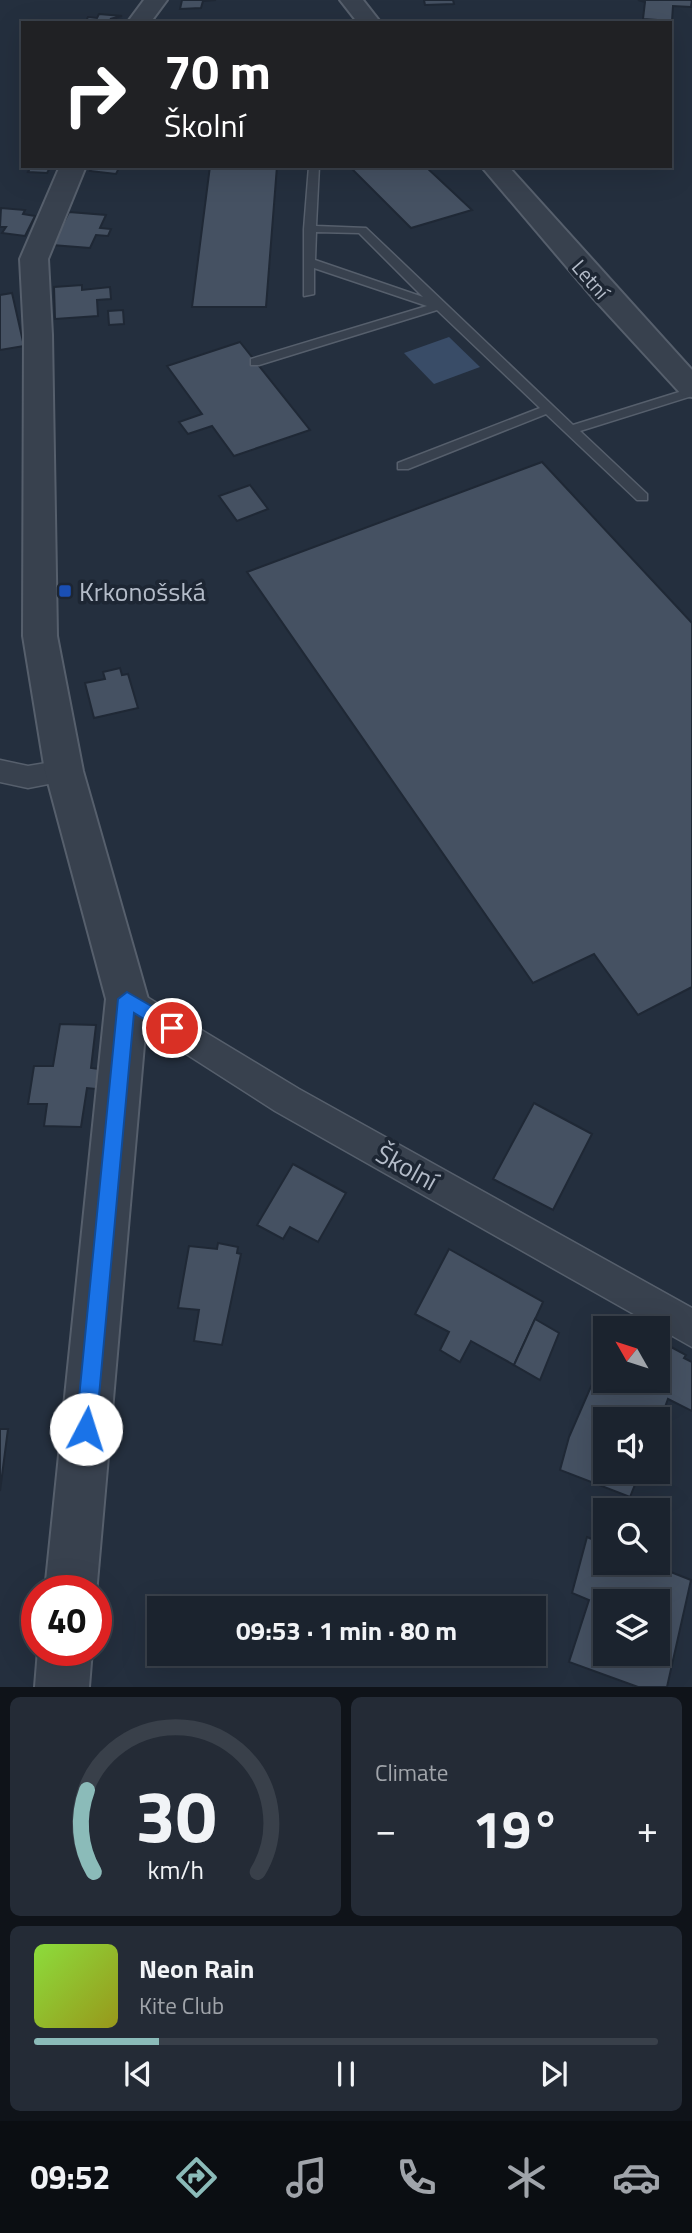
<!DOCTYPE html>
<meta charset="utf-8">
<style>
:root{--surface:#1b232e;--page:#242b36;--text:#f1f3f6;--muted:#a0a4aa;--line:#39404a;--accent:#8bbbb9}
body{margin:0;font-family:"Titillium Web",sans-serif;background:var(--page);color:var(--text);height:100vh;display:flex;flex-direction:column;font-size:26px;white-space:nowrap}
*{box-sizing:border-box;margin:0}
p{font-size:23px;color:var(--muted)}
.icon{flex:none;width:38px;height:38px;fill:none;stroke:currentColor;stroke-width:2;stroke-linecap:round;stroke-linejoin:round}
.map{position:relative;height:1687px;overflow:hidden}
.drawer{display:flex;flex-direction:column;gap:10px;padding:10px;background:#0f1319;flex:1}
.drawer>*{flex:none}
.hud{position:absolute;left:21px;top:21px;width:651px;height:147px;border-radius:0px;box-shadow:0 7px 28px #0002,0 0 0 2px var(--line);background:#202124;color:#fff;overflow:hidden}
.needle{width:46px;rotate:309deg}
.controls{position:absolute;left:593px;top:1316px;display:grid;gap:14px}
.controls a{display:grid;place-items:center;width:77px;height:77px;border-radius:0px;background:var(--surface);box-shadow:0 7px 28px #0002,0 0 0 2px var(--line);font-size:35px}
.speed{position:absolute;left:21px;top:1575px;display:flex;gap:14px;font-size:35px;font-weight:700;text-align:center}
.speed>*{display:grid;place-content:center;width:91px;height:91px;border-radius:50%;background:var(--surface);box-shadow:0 7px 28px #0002,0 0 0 2px var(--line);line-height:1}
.speed .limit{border:10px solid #d22;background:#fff;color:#111}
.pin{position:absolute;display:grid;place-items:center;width:60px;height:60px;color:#fff;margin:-30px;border:4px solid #fff;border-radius:50%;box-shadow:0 2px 7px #0007}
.me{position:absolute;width:77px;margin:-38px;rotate:5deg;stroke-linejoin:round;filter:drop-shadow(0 0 5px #0008)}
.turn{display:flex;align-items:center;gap:24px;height:147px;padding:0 28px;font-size:32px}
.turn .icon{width:91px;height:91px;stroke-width:2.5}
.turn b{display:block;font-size:49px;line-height:60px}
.big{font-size:52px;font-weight:700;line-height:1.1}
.drawer .card{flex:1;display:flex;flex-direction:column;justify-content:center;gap:10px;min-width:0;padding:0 24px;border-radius:10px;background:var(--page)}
.drawer .dial{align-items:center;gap:0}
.dial svg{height:182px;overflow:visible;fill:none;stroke:var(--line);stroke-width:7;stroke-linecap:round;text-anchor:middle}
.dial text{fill:var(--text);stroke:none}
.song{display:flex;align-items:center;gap:21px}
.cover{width:84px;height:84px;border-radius:10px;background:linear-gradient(135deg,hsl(90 70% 55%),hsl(60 70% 35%))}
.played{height:7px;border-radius:4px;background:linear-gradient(90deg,var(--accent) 20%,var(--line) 20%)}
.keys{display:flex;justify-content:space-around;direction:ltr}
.heat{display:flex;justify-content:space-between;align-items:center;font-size:38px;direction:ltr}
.drawer .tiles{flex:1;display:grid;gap:10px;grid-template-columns:1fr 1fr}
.card:last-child{grid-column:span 2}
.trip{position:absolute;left:147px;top:1596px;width:399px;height:70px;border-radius:0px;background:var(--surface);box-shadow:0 7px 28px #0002,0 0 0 2px var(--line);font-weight:700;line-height:70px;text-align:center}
.tabs{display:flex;height:112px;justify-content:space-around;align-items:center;background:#0b0e12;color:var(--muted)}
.tabs .icon{width:49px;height:49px}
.tabs .active{color:var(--accent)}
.tabs b{font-size:32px;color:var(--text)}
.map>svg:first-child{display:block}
</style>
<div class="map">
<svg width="692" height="1687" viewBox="0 0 692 1687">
<rect width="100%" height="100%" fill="#242f3e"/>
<!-- water -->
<polygon fill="#394c67" points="449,337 480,367 434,384 404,353"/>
<!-- building -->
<g fill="#455162" stroke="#1f2835" stroke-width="2" fill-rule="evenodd">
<polygon points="182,0 216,0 203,1 201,8 180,9"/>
<polygon points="424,0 453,0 454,4 425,5"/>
<polygon points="638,0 692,0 691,7 673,6 672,21 643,19 645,2"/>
<polygon points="99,14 122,16 110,19 122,20 121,23 85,23 88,17 97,18"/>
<polygon points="31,166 51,166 47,173 28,172"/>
<polygon points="93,166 120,166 116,174 90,171"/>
<polygon points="210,166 277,166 266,307 192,307"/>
<polygon points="349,166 425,166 472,210 411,228"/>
<polygon points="1,208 25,210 23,214 35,216 25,236 2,233 6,227 0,227"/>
<polygon points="69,212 106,215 100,228 111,229 108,236 96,235 90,248 52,245"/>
<polygon points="82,285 82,290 110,287 111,299 97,300 98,316 55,319 54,287"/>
<polygon points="12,293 24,346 0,350 0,295"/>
<polygon points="123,310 124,324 109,325 108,311"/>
<polygon points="240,342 310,430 234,456 212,426 188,434 179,422 202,414 167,366"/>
<polygon points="542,462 692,623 692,987 638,1015 594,954 533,983 247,572"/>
<polygon points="250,485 268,509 237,521 219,496"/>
<polygon points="120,668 122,675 128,674 138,708 94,718 85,683 105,679 103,672"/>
<polygon points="60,1024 96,1025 91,1068 99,1069 96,1089 87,1088 81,1127 44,1126 47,1104 28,1104 34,1066 53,1066"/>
<polygon points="534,1103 592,1134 553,1210 493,1179"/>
<polygon points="293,1164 346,1193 318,1242 290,1227 283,1239 257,1225"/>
<polygon points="218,1243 238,1247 237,1253 241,1254 222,1345 194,1341 199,1310 178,1308 189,1246 217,1249"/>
<polygon points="449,1249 543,1302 514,1365 471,1341 460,1362 440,1350 449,1332 415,1314"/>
<polygon points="535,1319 559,1333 540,1380 514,1365"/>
<polygon points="658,1340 686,1355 684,1358 692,1362 692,1411 668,1399 658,1426 658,1419 606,1419 606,1472 640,1472 630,1497 560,1470 569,1437 606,1352 606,1381 658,1381"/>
<polygon points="0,1429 8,1429 0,1491"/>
<path d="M 587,1537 L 606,1545 L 606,1563 L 648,1563 L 691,1580 L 667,1687 L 638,1687 L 569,1662 L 589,1600 L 572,1593 ZM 606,1601 L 658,1601 L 658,1654 L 606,1654 Z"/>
</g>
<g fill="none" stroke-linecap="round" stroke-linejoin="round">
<defs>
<path id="service" d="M 309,166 L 319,166 L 316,226 L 366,228 L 573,425 L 692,388 L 692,396 L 580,431 L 647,494 L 647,500 L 637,500 L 546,414 L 408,469 L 398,469 L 398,463 L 540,408 L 437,310 L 259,365 L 251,365 L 251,359 L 427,306 L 314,268 L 314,294 L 304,296 L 304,229 ZM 316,232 L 359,233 L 423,297 L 315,260 Z"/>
<g id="minor">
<polygon points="0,760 28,766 64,760 74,763 78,771 74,779 28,788 0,782"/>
<polygon points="127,985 299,1089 692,1308 692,1347 275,1111 116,1009 111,999 116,989"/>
</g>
<g id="tertiary">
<polygon points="144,0 167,0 150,23 127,23"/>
<polygon points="340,0 363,0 381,23 358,23"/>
<polygon points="60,166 86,166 48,259 52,335 57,636 83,771 148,999 96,1594 96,1591 45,1591 106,999 45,771 23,636 24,335 20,259"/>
<polygon points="481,166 508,166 692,370 692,397 682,395 594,299"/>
<polygon points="38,1650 92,1650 89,1687 35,1687"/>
</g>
</defs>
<!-- service casing -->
<use href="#service" stroke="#565f6c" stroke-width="3"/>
<!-- minor casing -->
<use href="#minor" stroke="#565f6c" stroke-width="3"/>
<!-- tertiary casing -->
<use href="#tertiary" stroke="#565f6c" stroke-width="4"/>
<!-- service -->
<use href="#service" fill="#38414e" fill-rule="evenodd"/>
<!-- minor -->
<use href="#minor" fill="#38414e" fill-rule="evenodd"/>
<!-- tertiary -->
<use href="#tertiary" fill="#38414e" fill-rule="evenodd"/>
</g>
<!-- route -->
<polygon fill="#1a73e8" stroke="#114b97" stroke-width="2" points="127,992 179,1022 181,1028 172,1036 134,1013 96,1429 93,1437 86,1440 79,1437 76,1429 118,999"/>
<!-- markers -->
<rect fill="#1a4fb4" stroke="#1d2633" stroke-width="2.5" x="58" y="584" width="14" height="14" rx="3.5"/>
<g text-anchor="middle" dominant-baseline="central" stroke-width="7" stroke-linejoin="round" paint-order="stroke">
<!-- far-street labels -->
<g font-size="21" fill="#b4bcc9" stroke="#1d2633">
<text transform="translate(591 279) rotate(49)">Letní</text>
</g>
<!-- poi labels -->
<g font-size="26" fill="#b4bcc9" stroke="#1d2633" text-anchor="start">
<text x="79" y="591">Krkonošská</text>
</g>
<!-- street labels -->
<g font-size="26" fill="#b4bcc9" stroke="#1d2633">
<text transform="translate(407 1167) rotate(29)">Školní</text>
</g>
</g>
</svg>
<div class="controls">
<a><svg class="needle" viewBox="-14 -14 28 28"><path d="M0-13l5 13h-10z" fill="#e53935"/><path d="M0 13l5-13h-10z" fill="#a0a4aa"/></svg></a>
<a><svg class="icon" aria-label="sound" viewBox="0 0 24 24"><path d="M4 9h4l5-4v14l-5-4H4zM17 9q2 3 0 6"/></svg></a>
<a><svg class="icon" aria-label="search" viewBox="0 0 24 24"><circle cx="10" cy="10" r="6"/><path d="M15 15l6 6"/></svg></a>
<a><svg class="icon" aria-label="layers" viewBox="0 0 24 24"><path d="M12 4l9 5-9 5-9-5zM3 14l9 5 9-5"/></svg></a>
</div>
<div class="speed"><div class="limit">40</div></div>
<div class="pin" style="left:172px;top:1028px;background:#d93025"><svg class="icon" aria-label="arrive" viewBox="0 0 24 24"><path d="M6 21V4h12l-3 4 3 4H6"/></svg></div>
<svg class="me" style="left:86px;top:1429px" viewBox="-20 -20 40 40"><circle r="19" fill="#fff"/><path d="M0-13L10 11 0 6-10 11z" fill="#1a73e8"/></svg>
<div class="trip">09:53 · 1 min · 80 m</div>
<div class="hud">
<div class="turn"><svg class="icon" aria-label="right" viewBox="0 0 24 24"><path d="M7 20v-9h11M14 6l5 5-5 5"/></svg><div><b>70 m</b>Školní</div></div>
</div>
</div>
<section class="drawer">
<div class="tiles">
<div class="card dial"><svg viewBox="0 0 100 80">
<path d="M14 69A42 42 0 1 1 86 69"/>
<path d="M14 69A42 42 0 0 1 11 33" stroke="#8bbbb9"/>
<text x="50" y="56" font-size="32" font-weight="700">30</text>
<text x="50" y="72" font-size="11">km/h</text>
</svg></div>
<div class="card"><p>Climate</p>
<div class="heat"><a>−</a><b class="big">19°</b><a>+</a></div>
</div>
<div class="card">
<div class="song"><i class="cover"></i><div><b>Neon Rain</b><p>Kite Club</p></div></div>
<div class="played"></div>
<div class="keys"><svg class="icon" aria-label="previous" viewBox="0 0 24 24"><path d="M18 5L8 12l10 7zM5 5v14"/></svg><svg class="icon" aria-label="pause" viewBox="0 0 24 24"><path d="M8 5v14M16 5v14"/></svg><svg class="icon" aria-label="next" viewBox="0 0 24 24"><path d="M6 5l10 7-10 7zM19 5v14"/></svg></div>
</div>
</div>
</section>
<nav class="tabs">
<b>09:52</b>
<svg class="icon active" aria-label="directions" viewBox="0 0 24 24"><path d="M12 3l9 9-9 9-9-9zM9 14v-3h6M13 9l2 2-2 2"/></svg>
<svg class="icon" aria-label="music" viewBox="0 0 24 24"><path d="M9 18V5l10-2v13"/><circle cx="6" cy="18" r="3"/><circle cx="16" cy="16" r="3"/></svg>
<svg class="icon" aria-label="phone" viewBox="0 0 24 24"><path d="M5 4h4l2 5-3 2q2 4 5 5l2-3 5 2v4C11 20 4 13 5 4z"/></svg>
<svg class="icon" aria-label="climate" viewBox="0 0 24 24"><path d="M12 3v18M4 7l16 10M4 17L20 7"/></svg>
<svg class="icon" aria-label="car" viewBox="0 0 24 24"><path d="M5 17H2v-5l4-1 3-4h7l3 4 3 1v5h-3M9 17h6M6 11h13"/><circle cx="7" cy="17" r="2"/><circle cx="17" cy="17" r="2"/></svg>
</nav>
